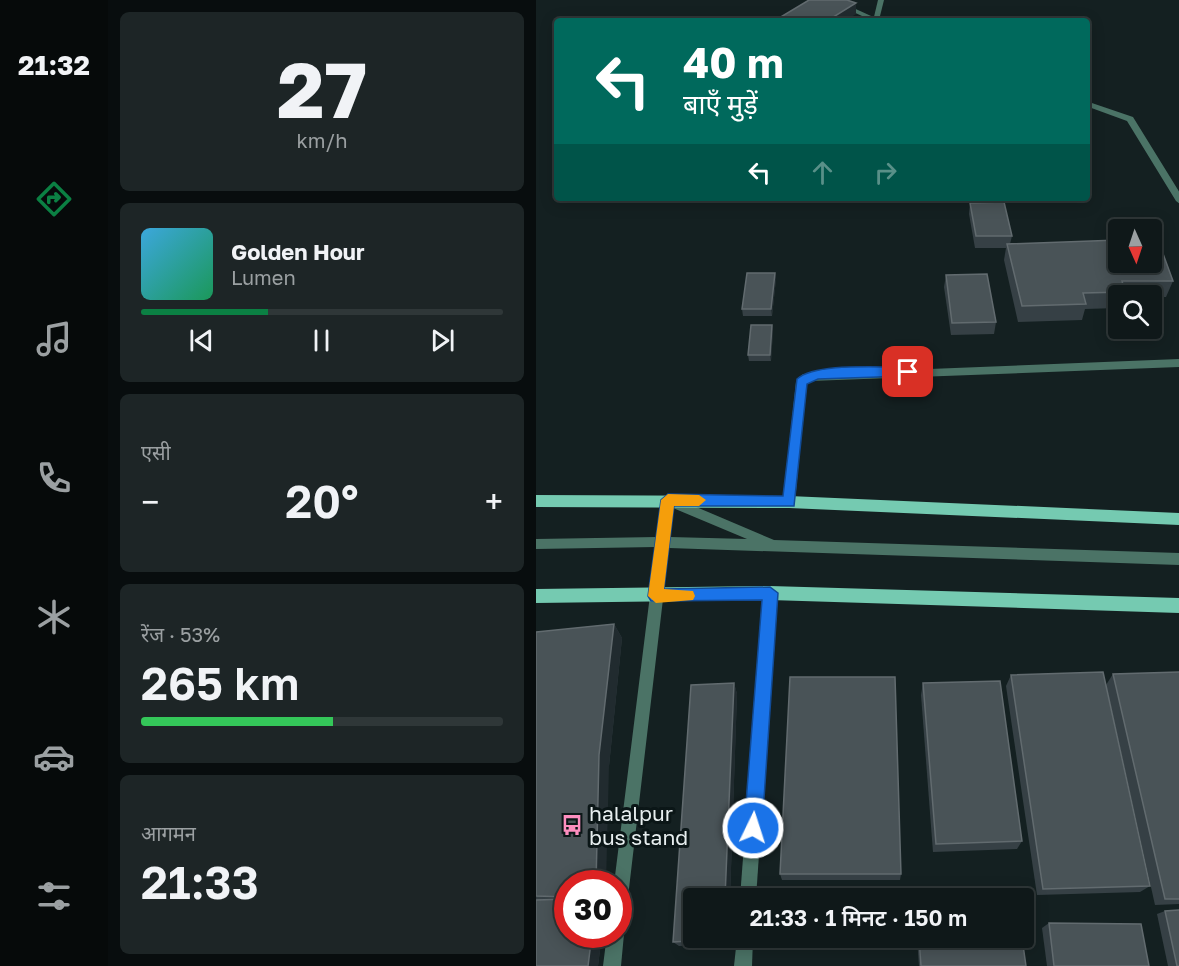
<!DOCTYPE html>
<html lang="hi">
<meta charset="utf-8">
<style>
:root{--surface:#0f1819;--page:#1d2526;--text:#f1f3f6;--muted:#9ba0a2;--line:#2f3738;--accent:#0b8043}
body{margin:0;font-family:"Golos Text","Noto Sans Devanagari",sans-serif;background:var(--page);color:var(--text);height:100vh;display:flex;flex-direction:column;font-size:22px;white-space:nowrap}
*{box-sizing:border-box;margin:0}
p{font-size:20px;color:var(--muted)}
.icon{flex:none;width:33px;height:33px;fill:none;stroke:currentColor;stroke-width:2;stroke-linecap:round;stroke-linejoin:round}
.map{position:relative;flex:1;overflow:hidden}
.sheet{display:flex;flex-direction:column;gap:12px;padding:12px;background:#080d0e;width:428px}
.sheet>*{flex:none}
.hud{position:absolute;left:18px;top:18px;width:536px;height:183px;border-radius:6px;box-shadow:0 3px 15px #0003,0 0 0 2px var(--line);background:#00695c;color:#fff;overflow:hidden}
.needle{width:39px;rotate:177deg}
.buttons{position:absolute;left:572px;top:219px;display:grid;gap:12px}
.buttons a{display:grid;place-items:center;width:54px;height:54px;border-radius:6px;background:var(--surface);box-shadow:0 3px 15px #0003,0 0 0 2px var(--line);font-size:30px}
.speed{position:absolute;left:18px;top:870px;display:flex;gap:12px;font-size:30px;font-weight:700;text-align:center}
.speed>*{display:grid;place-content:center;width:78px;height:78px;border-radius:50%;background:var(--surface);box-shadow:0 3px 15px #0003,0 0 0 2px var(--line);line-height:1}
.speed .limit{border:9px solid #d22;background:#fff;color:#111}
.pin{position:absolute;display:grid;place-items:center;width:51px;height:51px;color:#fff;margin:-26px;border-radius:12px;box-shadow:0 3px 9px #0006}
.me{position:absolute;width:66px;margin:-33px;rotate:4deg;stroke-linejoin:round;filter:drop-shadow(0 0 4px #0008)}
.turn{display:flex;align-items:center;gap:21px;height:126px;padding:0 30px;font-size:27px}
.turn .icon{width:78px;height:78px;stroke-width:2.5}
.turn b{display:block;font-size:42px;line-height:51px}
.lanes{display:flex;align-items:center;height:57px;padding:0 30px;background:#0003;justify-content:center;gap:30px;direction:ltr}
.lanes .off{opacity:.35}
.big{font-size:45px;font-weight:600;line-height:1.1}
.sheet .widget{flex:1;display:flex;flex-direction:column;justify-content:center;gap:9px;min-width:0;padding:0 21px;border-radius:9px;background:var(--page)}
.sheet .dial{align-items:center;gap:0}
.dial b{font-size:78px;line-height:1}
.song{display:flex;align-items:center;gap:18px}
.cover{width:72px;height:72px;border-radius:9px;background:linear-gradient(135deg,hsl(200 70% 55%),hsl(150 70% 35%))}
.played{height:6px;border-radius:3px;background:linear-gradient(90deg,var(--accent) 35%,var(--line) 35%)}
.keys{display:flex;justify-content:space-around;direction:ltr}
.heat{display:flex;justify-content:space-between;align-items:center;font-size:33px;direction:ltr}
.charge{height:9px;border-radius:4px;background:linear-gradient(90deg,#34c759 53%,var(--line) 0)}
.trip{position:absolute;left:147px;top:888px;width:351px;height:60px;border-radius:6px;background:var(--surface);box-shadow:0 3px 15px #0003,0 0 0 2px var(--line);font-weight:600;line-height:60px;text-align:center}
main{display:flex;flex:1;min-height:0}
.menu{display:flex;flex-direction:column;width:108px;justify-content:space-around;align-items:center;background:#060a0a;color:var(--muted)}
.menu .icon{width:42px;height:42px}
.menu .selected{color:var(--accent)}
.menu b{font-size:27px;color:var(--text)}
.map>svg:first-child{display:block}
</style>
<main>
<nav class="menu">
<b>21:32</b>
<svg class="icon selected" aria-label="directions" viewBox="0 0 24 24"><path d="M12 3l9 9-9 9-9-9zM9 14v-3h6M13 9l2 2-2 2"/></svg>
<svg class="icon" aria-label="music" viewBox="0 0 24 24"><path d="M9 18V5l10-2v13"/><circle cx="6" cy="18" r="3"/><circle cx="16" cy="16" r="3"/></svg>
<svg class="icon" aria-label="phone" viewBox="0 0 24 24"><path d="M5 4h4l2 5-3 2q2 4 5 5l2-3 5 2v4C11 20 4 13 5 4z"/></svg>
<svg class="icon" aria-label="climate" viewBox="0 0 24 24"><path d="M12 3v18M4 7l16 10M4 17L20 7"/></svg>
<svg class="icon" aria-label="car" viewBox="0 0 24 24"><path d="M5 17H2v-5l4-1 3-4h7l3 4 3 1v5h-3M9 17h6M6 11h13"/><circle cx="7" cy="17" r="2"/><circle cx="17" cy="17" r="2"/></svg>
<svg class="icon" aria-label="filters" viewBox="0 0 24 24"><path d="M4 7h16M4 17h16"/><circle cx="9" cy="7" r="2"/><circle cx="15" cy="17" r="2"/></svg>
</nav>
<section class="sheet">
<div class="widget dial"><b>27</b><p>km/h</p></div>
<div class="widget">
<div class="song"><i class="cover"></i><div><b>Golden Hour</b><p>Lumen</p></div></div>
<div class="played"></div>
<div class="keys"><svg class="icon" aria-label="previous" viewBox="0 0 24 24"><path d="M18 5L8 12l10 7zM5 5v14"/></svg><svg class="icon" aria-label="pause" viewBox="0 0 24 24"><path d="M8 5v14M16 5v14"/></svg><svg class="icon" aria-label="next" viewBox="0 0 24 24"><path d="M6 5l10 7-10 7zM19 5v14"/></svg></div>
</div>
<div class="widget"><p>एसी</p>
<div class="heat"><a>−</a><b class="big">20°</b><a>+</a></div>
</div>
<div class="widget"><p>रेंज · 53%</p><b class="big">265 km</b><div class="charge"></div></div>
<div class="widget"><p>आगमन</p><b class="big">21:33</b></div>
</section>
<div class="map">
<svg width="644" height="966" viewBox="0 0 644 966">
<rect width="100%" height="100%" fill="#142021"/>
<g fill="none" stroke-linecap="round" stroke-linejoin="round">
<!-- lane -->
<g fill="#4b7366" fill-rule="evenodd">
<polygon points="342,0 348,0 343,20 337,21"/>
<polygon points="644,359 644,367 274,381 270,384 259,502 257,506 249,506 247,502 260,382 267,374"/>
<path d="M 132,495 L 238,540 L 644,553 L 644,565 L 133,548 L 90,914 L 88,920 L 82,922 L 82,884 L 78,884 L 120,547 L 0,549 L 0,539 L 121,537 L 126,500 L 128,496 ZM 137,508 L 211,539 L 134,537 Z"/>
<polygon points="82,927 86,928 88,934 85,966 67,966 71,934 82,934"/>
</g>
<!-- street -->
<g fill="#4b7366" fill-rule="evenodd">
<polygon points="291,0 300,0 346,21 337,21"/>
<polygon points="550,101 597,117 644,193 644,204 640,201 591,121 550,106"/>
<polygon points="234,587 239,589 241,593 220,898 204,898 227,593 229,589"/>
<polygon points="201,938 217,938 216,966 198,966"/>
</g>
<!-- primary -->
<g fill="#75cab1" fill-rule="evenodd">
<polygon points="0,495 253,496 644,513 644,525 253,508 0,507"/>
<polygon points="234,586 644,598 644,613 234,600 0,603 0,589"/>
</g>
</g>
<!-- wall -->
<g fill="#364045">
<polygon points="434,203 476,236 474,244 637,281 630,297 615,297 615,296 582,296 582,308 549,309 546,320 482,322 468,260 470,248 439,248 433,214"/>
<polygon points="239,273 240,279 236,316 207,316 206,309"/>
<polygon points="410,275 460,322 458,334 415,335 408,287"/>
<polygon points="236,325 237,331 235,361 213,361 212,355"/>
<polygon points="78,624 86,638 73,766 32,884 32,934 66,934 62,966 0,966 0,632"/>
<polygon points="644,672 644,904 619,905 570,685 577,674"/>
<polygon points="475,675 614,886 604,892 501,895 470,686"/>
<polygon points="198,683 201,694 194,898 158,898 158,938 192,938 192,943 143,946 137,942"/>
<polygon points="387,683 486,841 481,849 397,852 385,695"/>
<polygon points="244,874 365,874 364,880 246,880"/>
<polygon points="629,911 644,966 632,966 621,914"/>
<polygon points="513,923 613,966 511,966 506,928"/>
<polygon points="381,938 486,938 490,966 383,966"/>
</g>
<!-- shaded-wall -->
<g fill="#212b2f">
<polygon points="320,3 320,14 309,21 291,21"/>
<polygon points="239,273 240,279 236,316 235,309"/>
<polygon points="236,325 237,331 235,361 234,355"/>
<polygon points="78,624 86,638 73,766 70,884 60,884 63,755"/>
<polygon points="198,683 201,694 194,898 189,898"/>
<polygon points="56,934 66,934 62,966 52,966"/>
<polygon points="187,938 192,938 192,943 187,939"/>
</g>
<!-- building -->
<g fill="#495357" stroke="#626b6f" stroke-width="1.5">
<polygon points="273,0 311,0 320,3 291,21 238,21"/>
<polygon points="468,202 476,236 440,236 434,203"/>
<polygon points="582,240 582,262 615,262 615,251 626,251 637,281 586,281 589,292 547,293 550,304 486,306 471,244"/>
<polygon points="211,273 239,273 235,309 206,309"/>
<polygon points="451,274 460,322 416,323 410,275"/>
<polygon points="215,325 236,325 234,355 212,355"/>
<polygon points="78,624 63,755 60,884 32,884 32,897 0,896 0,632"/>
<polygon points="567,672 614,886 507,889 475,675"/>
<polygon points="644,672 644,899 629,899 577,674"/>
<polygon points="254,677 359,677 365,874 244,874"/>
<polygon points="464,681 486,841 400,844 387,683"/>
<polygon points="198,683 189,898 158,898 158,938 187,938 187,939 137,942 155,685"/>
<polygon points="32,899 32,934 56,934 52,966 0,966 0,900"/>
<polygon points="644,910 644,966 641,966 629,911"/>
<polygon points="513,923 605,924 613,966 518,966"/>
<polygon points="383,938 486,938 490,966 385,966"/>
</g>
<!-- route -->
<path fill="#1a73e8" stroke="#114b97" stroke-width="1.5" d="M 372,367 L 379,372 L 372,376 L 282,379 L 271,384 L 258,506 L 138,506 L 128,589 L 234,587 L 242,593 L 226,828 L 224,834 L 217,837 L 211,834 L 208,828 L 226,600 L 115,601 L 112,596 L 125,500 L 132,494 L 247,496 L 261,379 C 281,362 345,368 372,367 Z"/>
<!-- slow -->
<polygon fill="#f59e0b" points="132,494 163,495 170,500 163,506 138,506 128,589 157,591 159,596 157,600 120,603 112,596 125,500"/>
<!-- icons -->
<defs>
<symbol id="bus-bare" viewBox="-9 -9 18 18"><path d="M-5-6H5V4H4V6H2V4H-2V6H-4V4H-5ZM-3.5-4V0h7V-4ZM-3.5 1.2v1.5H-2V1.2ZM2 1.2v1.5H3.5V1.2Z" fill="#fd8ebf" stroke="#0b1617" stroke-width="2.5" paint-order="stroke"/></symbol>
</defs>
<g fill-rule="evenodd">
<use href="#bus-bare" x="21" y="810" width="30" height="30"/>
</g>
<g text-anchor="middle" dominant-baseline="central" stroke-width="6" stroke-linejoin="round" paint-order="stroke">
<!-- near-poi labels -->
<g font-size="21" fill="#e7eeef" stroke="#0b1617" text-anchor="start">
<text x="53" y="813">halalpur<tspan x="53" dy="24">bus stand</tspan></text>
</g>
</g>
</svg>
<div class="buttons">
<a><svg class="needle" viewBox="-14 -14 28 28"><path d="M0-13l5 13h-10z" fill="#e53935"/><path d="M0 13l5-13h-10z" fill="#9ba0a2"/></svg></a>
<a><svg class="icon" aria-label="search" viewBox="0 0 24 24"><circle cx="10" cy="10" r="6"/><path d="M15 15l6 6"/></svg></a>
</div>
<div class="speed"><div class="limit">30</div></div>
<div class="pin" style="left:372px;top:372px;background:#d93025"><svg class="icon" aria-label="arrive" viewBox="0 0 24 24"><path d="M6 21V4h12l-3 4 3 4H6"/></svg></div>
<svg class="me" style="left:217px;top:828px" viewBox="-20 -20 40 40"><circle r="17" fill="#1a73e8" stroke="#fff" stroke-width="3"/><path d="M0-11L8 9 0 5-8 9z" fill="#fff"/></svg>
<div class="trip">21:33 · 1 मिनट · 150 m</div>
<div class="hud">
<div class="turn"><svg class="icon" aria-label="left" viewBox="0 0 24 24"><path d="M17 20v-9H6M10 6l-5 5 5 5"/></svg><div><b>40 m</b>बाएँ मुड़ें</div></div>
<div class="lanes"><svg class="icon" aria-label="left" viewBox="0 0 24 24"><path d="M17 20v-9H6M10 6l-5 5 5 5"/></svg><svg class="icon off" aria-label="ahead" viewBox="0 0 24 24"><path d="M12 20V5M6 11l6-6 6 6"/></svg><svg class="icon off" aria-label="right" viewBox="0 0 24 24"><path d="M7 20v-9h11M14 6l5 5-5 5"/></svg></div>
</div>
</div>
</main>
